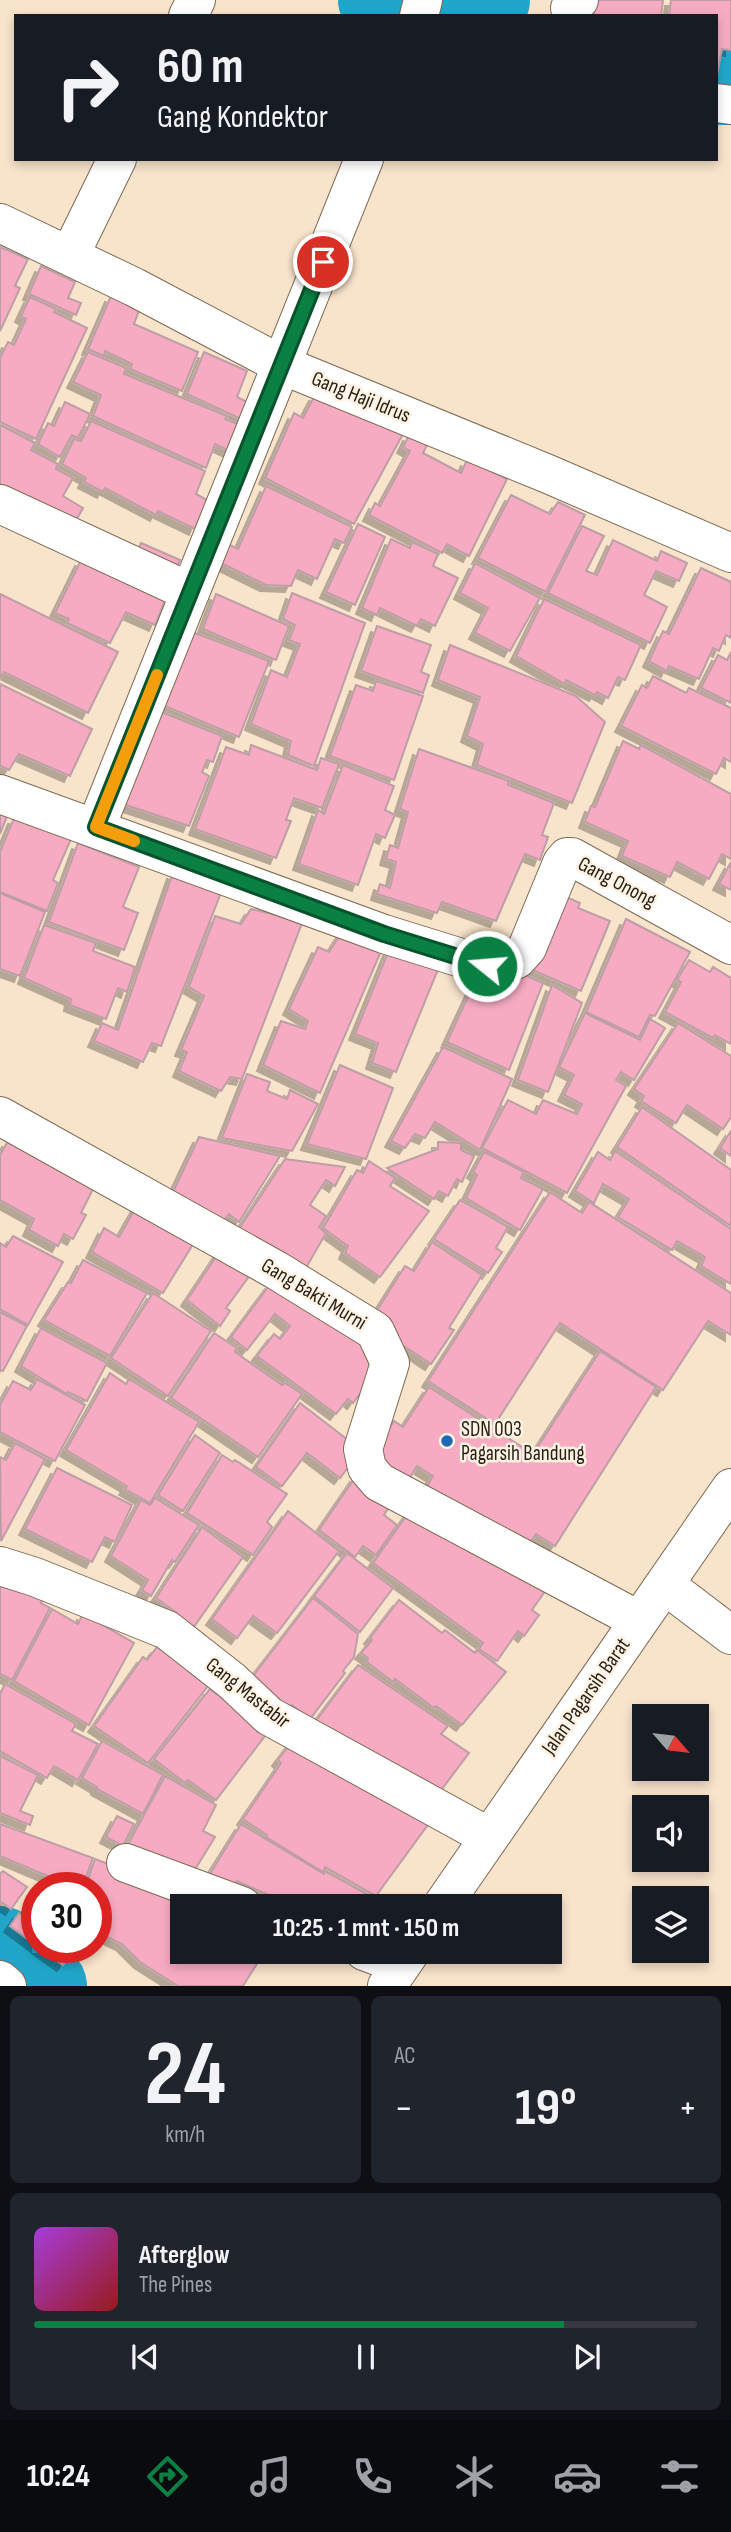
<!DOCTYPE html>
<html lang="id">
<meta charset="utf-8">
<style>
:root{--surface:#171b24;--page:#20242c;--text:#f1f3f6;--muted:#9ea1a6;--line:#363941;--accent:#0b8043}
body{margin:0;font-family:"Sofia Sans Condensed",sans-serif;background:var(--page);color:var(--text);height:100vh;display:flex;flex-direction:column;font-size:26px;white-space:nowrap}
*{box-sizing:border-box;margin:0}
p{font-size:23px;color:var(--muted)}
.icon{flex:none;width:38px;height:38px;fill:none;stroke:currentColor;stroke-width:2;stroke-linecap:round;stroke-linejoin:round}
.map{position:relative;height:1986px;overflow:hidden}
.panel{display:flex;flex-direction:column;gap:10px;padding:10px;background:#0d0f14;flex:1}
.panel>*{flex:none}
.banner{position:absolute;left:14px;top:14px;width:704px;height:147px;border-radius:0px;box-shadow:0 4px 10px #0003;background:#171b24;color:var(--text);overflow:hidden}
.needle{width:46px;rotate:118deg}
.fabs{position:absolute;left:632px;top:1704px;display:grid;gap:14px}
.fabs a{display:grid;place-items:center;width:77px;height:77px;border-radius:0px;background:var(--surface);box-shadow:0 4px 10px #0003;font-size:35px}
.speed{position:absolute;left:21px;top:1872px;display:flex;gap:14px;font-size:35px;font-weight:700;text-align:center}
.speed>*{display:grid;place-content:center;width:91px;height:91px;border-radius:50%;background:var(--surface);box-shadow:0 4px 10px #0003;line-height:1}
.speed .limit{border:10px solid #d22;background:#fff;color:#111}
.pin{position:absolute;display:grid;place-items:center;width:60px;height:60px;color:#fff;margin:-30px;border:4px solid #fff;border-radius:50%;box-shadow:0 2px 7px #0007}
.me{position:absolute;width:77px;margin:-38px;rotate:287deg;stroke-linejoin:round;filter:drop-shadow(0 0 5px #0008)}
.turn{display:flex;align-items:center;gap:24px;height:147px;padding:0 28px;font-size:32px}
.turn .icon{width:91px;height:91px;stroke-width:2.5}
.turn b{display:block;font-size:49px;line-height:60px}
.big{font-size:52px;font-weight:700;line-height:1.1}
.panel .card{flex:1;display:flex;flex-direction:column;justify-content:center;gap:10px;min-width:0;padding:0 24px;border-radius:10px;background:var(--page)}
.panel .dial{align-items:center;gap:0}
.dial b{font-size:91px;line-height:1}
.song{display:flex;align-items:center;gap:21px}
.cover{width:84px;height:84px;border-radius:10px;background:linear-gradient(135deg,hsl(280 70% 55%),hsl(0 70% 35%))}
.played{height:7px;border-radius:4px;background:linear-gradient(90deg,var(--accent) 80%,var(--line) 80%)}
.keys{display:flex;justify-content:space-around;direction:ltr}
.heat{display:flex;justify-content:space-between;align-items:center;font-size:38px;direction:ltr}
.panel .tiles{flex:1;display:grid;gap:10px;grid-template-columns:1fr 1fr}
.card:last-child{grid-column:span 2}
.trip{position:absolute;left:170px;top:1894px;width:392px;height:70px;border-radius:0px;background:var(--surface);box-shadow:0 4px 10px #0003;font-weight:700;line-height:70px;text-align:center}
.tabs{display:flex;height:112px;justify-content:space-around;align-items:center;background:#090b0e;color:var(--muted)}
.tabs .icon{width:49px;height:49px}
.tabs .selected{color:var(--accent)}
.tabs b{font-size:32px;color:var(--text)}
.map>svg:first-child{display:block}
</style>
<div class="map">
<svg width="731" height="1986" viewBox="0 0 731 1986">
<defs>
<filter id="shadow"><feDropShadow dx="-6" dy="6" stdDeviation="0" flood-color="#0004"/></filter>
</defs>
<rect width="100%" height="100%" fill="#f8e3cb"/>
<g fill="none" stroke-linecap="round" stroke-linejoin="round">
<!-- river -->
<g stroke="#21a6ca" stroke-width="86">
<polyline points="381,0 430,8 487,0"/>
<polyline points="716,82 731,82"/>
<polyline points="0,1949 44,1986"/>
</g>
</g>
<!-- building -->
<g fill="#f7abc2" stroke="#bd9ea6" stroke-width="2" filter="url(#shadow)">
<polygon points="595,0 663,0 661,16 593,16"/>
<polygon points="671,0 731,0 731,50 722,49 717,75 716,16 669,16"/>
<polygon points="0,247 28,259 15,286 20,288 0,331"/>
<polygon points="41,266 75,282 68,298 81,303 76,315 29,294"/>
<polygon points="111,296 140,308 134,324 198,352 182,391 130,369 132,364 105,351 104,356 88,349"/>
<polygon points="30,297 56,309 54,312 87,328 36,439 0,422 0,358 8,342 14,345 26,319 21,316"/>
<polygon points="88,352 126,368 124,374 227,416 225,419 240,425 230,451 215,444 206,468 93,416 101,395 73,382"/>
<polygon points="204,352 247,371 237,397 249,403 243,420 187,394"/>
<polygon points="315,395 403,434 354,524 265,478 294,413 303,418"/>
<polygon points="65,402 90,414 78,438 72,435 60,457 38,444 48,423 54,426"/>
<polygon points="91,421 205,471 196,494 207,500 195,529 158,511 156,515 105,488 103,492 84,482 86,478 62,464 74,439 81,441"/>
<polygon points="0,425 35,443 31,450 58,464 56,469 73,478 63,496 83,508 74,524 0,493"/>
<polygon points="409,435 428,443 423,453 461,473 467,460 507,479 469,556 447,544 442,553 369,515 375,503 380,506 410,451 403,447"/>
<polygon points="266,486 352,527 344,543 335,539 317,579 298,570 291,586 266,585 211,558 219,540 238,549"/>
<polygon points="511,495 550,514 558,502 585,515 546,592 478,558"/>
<polygon points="358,524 385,537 355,605 326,592"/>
<polygon points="582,526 604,536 586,571 597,575 613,540 657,561 661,551 687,563 679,581 656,571 644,595 667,607 650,643 548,593"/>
<polygon points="391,539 410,548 412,542 438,554 433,566 458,578 435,626 421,619 417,626 380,608 377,615 362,608"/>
<polygon points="141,543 180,560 173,574 135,557"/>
<polygon points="81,560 169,591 155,625 126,612 110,643 67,623 69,619 55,613"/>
<polygon points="475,563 540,598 510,651 475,633 488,608 460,593"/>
<polygon points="701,568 731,582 731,638 726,635 719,651 713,648 699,679 669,666 667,671 649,661 663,631 669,634"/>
<polygon points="292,593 365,623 314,766 288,755 291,741 251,724 271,670 287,677 300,644 289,640 295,625 283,619"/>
<polygon points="0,594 118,652 88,713 4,672 0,678"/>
<polygon points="216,594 289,626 276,660 203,629"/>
<polygon points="544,599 641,645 625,680 618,677 608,698 597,692 595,695 566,680 565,684 516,656"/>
<polygon points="377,626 431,645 421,672 429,675 423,693 361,671"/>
<polygon points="179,627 269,661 239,737 158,703"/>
<polygon points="450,645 576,696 605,722 572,803 477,765 483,744 467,736 480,697 438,680"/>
<polygon points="731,652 731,703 701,688 718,655 727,660"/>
<polygon points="653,676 686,693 689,688 731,708 731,762 724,758 716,774 621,726 642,685 647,688"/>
<polygon points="376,681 423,696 394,780 330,756 356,685 373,691"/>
<polygon points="0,684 92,729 70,776 19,754 9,770 0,765"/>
<polygon points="149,707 222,736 213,762 207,760 202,772 209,776 189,826 117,802"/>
<polygon points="623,741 639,749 641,745 731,794 731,859 722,854 709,879 677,862 670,877 622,856 628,841 585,822 591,806 595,807"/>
<polygon points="251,745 317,770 321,758 339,764 322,808 294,798 286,820 291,821 276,858 195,829 226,747 249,755"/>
<polygon points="419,749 509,781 508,785 554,803 542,835 548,837 540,860 525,854 496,921 442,902 437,913 377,894 380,884 390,888 396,862 386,859 390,845 398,848 408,812 400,809"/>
<polygon points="343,765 394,786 385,810 395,815 385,838 376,834 358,885 299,864 318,810 324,814"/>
<polygon points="0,811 8,814 0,834"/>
<polygon points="14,818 78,823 53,880 58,883 47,911 0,892 0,852"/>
<polygon points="78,843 139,867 123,907 138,913 124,950 49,922"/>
<polygon points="731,862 731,890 719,884"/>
<polygon points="173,873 222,890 161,1046 152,1043 143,1062 94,1041 102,1023 118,1030"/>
<polygon points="0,893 45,912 20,976 0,969"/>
<polygon points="559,894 580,903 578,908 610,921 581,991 528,968"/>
<polygon points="251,909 276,915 304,918 242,1079 230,1077 221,1091 179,1071 187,1052 181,1050 204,996 189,987 215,916 241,924"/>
<polygon points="626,919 690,952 655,1016 650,1015 639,1037 586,1012"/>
<polygon points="44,925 96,943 93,951 135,967 127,992 118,988 106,1019 70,1005 71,999 24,978"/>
<polygon points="346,926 382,949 320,1093 263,1065 281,1021 305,1029 308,1021 289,1009 318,947 329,952"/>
<polygon points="389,950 439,967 396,1072 372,1063 378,1043 355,1034"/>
<polygon points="689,960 710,972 713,967 731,978 731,1044 715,1035 713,1038 665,1012 681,982 677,980"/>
<polygon points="515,971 543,983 509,1070 447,1042 479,973 510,983"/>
<polygon points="552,985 582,1003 548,1092 518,1080"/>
<polygon points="585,1013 640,1040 650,1019 665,1028 634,1080 621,1072 616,1080 626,1086 567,1193 482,1148 508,1100 536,1114 543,1100 577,1114 582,1104 564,1095 574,1075 559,1067"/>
<polygon points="678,1023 731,1056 731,1117 723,1129 687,1105 676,1123 641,1101 644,1096 634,1089"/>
<polygon points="443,1047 512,1079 480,1150 435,1122 425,1138 415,1134 405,1148 391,1141"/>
<polygon points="340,1065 393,1088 366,1159 307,1144"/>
<polygon points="247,1074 270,1082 267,1091 287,1099 290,1090 318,1104 292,1151 222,1138"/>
<polygon points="642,1107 731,1170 731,1226 617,1147"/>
<polygon points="731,1131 731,1156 720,1148"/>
<polygon points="199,1137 280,1156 239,1222 229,1214 221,1224 173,1192"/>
<polygon points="8,1141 94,1187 81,1213 86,1215 73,1239 64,1234 58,1246 29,1230 34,1219 0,1200 0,1155"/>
<polygon points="438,1142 461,1143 461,1150 474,1156 462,1182 457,1179 448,1196 439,1191 434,1199 387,1168 438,1149"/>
<polygon points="615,1151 731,1229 731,1284 701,1266 705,1257 677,1241 672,1250 618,1217 629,1199 603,1184 594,1203 575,1191 598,1152 610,1160"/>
<polygon points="484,1152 524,1172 521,1178 543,1189 520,1230 466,1198 477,1175 473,1172"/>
<polygon points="285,1159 345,1167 335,1186 326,1180 310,1205 326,1216 319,1227 326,1233 299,1280 235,1235"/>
<polygon points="369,1161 395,1178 390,1186 429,1211 380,1277 345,1253 348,1246 323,1228 357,1170 363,1173"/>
<polygon points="550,1192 582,1213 589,1202 731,1293 731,1335 708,1321 663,1390 560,1323 495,1424 428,1381"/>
<polygon points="460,1200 508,1227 496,1248 502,1252 488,1273 434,1239"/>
<polygon points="139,1202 198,1236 163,1293 92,1252 104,1228 119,1237"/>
<polygon points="13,1236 63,1262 28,1325 0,1309 0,1243 6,1247"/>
<polygon points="432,1242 482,1275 449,1328 454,1330 431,1364 369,1323 405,1266 414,1271"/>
<polygon points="221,1249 253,1271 226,1308 230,1311 220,1326 187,1300"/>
<polygon points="83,1260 147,1293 110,1356 44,1320 68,1282 71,1283"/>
<polygon points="271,1283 383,1358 364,1381 367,1384 353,1403 348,1399 336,1414 257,1356 274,1334 280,1339 290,1326 275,1314 247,1350 231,1337"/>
<polygon points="153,1293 211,1331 168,1396 111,1358"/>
<polygon points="0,1312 27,1326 3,1371 0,1370"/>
<polygon points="41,1328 107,1363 87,1401 68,1392 67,1394 21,1366"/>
<polygon points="214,1333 237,1348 235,1352 282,1385 285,1383 302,1394 258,1457 171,1398"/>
<polygon points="600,1351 656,1387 555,1546 536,1534 523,1553 425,1490 433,1476 417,1466 406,1484 369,1460 394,1421 403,1427 429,1387 533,1454"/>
<polygon points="110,1373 126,1384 129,1379 199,1422 150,1503 125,1489 127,1486 66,1450"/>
<polygon points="37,1379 85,1405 55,1461 0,1432 0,1405 13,1381 31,1390"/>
<polygon points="300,1403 361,1450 340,1478 307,1453 282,1486 256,1467"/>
<polygon points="195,1435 220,1453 183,1511 158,1495"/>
<polygon points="15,1443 45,1459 1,1541 0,1457 6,1460"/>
<polygon points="222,1455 233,1462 235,1460 287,1494 267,1522 272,1527 253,1555 187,1513"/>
<polygon points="57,1468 132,1505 115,1542 105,1537 92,1562 25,1529"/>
<polygon points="356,1476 393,1501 384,1515 397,1525 376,1555 363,1546 355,1557 319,1530"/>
<polygon points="155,1498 199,1525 175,1562 172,1560 151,1596 142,1590 148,1580 111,1556 141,1500 150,1505"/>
<polygon points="411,1509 550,1584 532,1610 539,1615 524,1636 518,1631 497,1661 479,1649 483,1643 373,1563"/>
<polygon points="288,1511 339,1551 277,1633 253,1616 237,1638 212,1619"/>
<polygon points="202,1527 243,1557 191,1631 174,1619 177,1613 156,1598"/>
<polygon points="347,1553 393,1588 360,1632 314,1596"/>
<polygon points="0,1571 45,1595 41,1603 50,1608 12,1680 0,1674"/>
<polygon points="313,1598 358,1634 354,1657 343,1671 345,1673 310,1719 292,1705 289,1708 253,1676"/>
<polygon points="399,1600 442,1633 445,1630 475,1653 477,1650 506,1672 462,1725 436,1706 434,1708 395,1679 393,1682 367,1662 368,1658 361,1653 372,1640 370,1638"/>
<polygon points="52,1609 78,1624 83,1614 134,1643 89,1725 14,1681"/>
<polygon points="157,1647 192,1671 190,1673 208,1686 148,1763 94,1726 143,1657 147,1660"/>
<polygon points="358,1665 448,1726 441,1734 469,1753 439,1793 315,1722"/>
<polygon points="5,1684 76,1724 72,1731 98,1744 78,1780 54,1766 47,1778 0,1751 0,1694"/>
<polygon points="210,1689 268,1732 216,1800 188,1780 185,1783 154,1759"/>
<polygon points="296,1736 435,1815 376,1896 325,1867 323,1872 266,1837 267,1835 243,1819 281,1763 278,1760"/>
<polygon points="102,1741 163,1775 143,1814 97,1789 97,1787 82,1778"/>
<polygon points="0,1756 38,1775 20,1811 33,1816 30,1825 0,1813"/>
<polygon points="165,1776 216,1805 203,1831 215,1837 194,1871 126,1848"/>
<polygon points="117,1816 134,1824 123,1846 106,1837"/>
<polygon points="0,1824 93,1858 82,1888 52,1888 55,1879 0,1856"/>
<polygon points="241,1824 324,1874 325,1871 374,1898 369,1906 293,1906 237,1881 235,1884 209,1875"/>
<polygon points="95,1859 219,1906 182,1906 182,1951 265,1951 243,1986 178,1986 140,1962 122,1944 97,1932 101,1922 96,1920 96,1888 85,1888"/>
<polygon points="3,1871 27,1887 11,1909 0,1901 0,1874"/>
<polygon points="36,1894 37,1895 37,1923 23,1914"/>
<polygon points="19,1913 37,1927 37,1946 10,1926"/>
<polygon points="39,1948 64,1948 71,1953 63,1965"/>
</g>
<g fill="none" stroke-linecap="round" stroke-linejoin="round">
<defs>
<g id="minor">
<polyline points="570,8 579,0"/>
<polyline points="188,16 196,0"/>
<polyline points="419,16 423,0"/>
<polyline points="716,103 731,105"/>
<polyline points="0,223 134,287 282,365 548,474 731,553"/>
<polyline points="70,255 117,159"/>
<polyline points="0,504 190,592"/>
<polyline points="0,794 384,934 487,966 510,962 517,959 527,948 562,863 567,857 572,857 731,945"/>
<polyline points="96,827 364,159"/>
<polyline points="0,1116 276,1270 375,1331 390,1363 363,1449 367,1468 379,1482 638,1620"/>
<polyline points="0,1566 35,1577 167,1630 232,1681 269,1716 489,1837"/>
<polyline points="665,1585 731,1635"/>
<polyline points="126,1863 242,1906"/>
<polyline points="442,1906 731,1488"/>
<polyline points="364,1951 401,1965"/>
<polyline points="0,1980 7,1986"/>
<polyline points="387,1986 411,1951"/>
</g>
</defs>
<!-- minor casing -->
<use href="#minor" stroke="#7c6954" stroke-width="40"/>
<!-- minor -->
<use href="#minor" stroke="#fff" stroke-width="38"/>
</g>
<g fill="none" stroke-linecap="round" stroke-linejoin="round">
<defs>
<polyline id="route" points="323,262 96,827 384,934 487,966"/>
</defs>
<!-- route casing -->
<use href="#route" stroke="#07532c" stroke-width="18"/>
<!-- route -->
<use href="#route" stroke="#0b8043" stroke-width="12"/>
<!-- slow -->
<polyline stroke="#f59e0b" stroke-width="12" points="134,841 96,827 157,675"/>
</g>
<!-- markers -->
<circle fill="#1e68b8" stroke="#fef2e3" stroke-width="2.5" cx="447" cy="1441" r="7"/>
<g text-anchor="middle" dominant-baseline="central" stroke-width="5" stroke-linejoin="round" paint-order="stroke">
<!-- street labels -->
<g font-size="21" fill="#261f16" stroke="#fef2e3">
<text transform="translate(361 397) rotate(22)">Gang Haji Idrus</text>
<text transform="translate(617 882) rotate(28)">Gang Onong</text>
<text transform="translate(314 1294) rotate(31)">Gang Bakti Murni</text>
<text transform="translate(248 1693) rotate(38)">Gang Mastabir</text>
<text transform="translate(586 1696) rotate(-55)">Jalan Pagarsih Barat</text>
</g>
<!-- poi labels -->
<g font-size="21" fill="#261f16" stroke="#fef2e3" text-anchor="start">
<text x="461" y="1429">SDN 003<tspan x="461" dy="24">Pagarsih Bandung</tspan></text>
</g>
</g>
</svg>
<div class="fabs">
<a><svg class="needle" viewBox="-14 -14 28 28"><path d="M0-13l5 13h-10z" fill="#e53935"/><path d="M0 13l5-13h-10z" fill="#9ea1a6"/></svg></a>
<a><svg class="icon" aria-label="sound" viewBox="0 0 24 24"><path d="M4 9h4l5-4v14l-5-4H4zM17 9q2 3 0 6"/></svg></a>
<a><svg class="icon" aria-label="layers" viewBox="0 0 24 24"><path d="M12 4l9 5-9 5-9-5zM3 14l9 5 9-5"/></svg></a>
</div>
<div class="speed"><div class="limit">30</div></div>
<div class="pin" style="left:323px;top:262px;background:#d93025"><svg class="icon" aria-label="arrive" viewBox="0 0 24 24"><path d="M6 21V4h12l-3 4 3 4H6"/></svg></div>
<svg class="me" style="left:487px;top:966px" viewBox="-20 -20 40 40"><circle r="17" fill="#0b8043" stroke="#fff" stroke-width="3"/><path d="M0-11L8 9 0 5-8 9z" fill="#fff"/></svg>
<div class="trip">10:25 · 1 mnt · 150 m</div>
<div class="banner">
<div class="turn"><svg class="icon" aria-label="right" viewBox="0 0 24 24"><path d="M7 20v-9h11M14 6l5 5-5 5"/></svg><div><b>60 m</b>Gang Kondektor</div></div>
</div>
</div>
<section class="panel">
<div class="tiles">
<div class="card dial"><b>24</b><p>km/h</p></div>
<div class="card"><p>AC</p>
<div class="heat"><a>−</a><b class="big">19°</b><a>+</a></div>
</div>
<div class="card">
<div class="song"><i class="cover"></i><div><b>Afterglow</b><p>The Pines</p></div></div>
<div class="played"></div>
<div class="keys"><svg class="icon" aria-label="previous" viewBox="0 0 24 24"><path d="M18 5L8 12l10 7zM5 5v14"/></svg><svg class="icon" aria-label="pause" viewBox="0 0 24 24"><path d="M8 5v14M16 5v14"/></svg><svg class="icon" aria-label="next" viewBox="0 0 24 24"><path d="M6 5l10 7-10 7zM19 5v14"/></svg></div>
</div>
</div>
</section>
<nav class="tabs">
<b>10:24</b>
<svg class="icon selected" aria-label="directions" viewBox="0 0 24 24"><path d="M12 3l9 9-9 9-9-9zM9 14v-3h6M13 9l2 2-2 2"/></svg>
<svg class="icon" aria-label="music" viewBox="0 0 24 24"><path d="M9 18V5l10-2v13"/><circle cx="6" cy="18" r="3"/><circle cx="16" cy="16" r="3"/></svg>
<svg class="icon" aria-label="phone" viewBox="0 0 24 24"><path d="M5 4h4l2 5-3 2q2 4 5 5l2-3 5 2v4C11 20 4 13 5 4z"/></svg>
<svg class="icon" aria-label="climate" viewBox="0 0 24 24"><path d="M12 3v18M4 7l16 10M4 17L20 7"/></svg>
<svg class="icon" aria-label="car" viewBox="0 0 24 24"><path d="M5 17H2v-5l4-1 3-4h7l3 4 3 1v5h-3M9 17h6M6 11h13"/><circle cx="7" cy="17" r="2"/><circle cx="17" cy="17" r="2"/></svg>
<svg class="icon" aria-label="filters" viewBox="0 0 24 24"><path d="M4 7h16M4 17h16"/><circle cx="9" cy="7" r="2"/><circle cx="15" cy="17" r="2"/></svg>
</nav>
